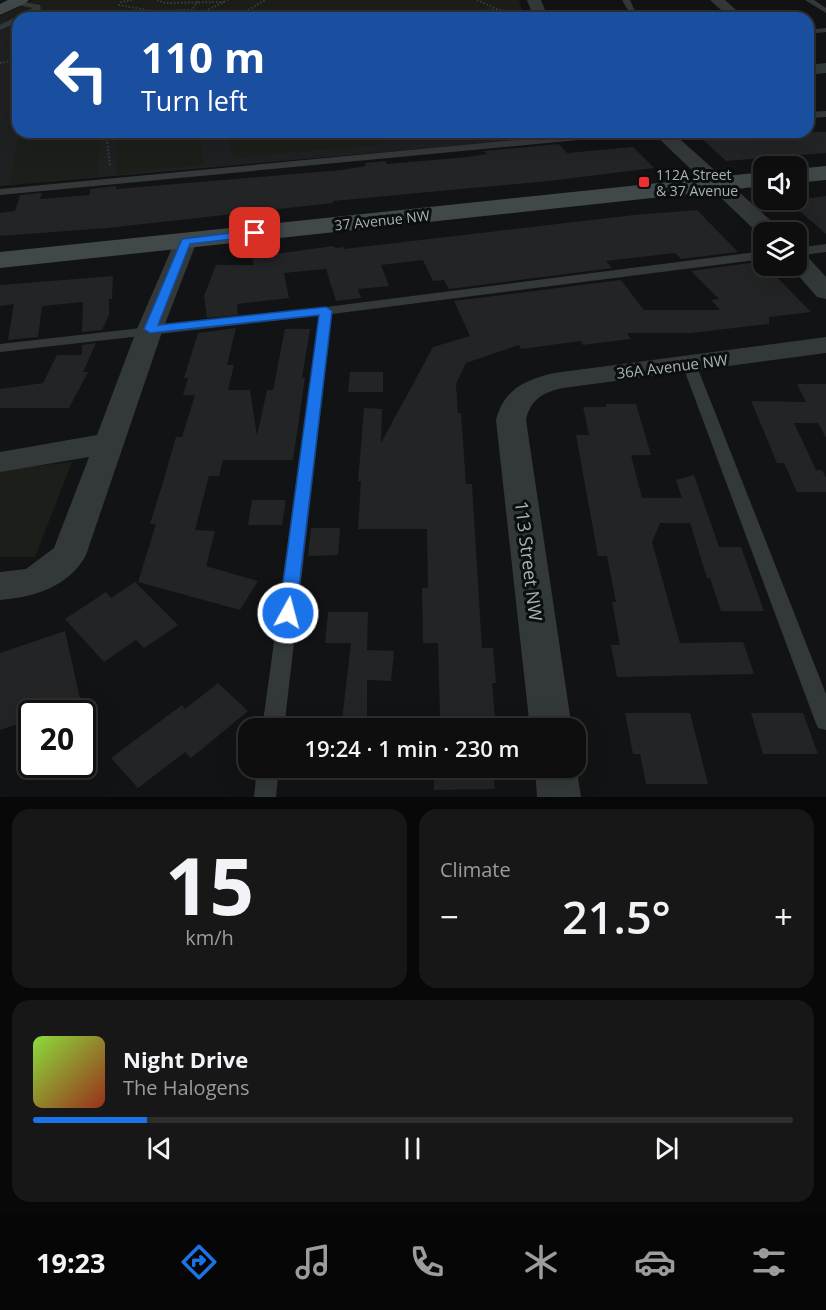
<!DOCTYPE html>
<meta charset="utf-8">
<style>
:root{--surface:#0e0e0f;--page:#171718;--text:#f1f3f6;--muted:#9b9c9e;--line:#2e2e2f;--accent:#1a73e8}
body{margin:0;font-family:"Open Sans",sans-serif;background:var(--page);color:var(--text);height:100vh;display:flex;flex-direction:column;font-size:22px;white-space:nowrap}
*{box-sizing:border-box;margin:0}
p{font-size:20px;color:var(--muted)}
.icon{flex:none;width:33px;height:33px;fill:none;stroke:currentColor;stroke-width:2;stroke-linecap:round;stroke-linejoin:round}
.map{position:relative;height:797px;overflow:hidden}
.panel{display:flex;flex-direction:column;gap:12px;padding:12px;background:#080808;flex:1}
.panel>*{flex:none}
.top-card{position:absolute;left:12px;top:12px;width:802px;height:126px;border-radius:18px;box-shadow:0 6px 24px #0002,0 0 0 2px var(--line);background:#1a4fa0;color:#fff;overflow:hidden}
.buttons{position:absolute;left:753px;top:156px;display:grid;gap:12px}
.buttons a{display:grid;place-items:center;width:54px;height:54px;border-radius:12px;background:var(--surface);box-shadow:0 6px 24px #0002,0 0 0 2px var(--line);font-size:30px}
.speed{position:absolute;left:18px;top:700px;display:flex;gap:12px;font-size:30px;font-weight:700;text-align:center}
.speed>*{display:grid;place-content:center;width:78px;height:78px;border-radius:50%;background:var(--surface);box-shadow:0 6px 24px #0002,0 0 0 2px var(--line);line-height:1}
.speed .limit{border:3px solid #111;border-radius:9px;background:#fff;color:#111}
.pin{position:absolute;display:grid;place-items:center;width:51px;height:51px;color:#fff;margin:-26px;border-radius:12px;box-shadow:0 3px 9px #0006}
.me{position:absolute;width:66px;margin:-33px;rotate:7deg;stroke-linejoin:round;filter:drop-shadow(0 0 4px #0008)}
.turn{display:flex;align-items:center;gap:21px;height:126px;padding:0 30px;font-size:27px}
.turn .icon{width:78px;height:78px;stroke-width:2.5}
.turn b{display:block;font-size:42px;line-height:51px}
.big{font-size:45px;font-weight:600;line-height:1.1}
.panel .card{flex:1;display:flex;flex-direction:column;justify-content:center;gap:9px;min-width:0;padding:0 21px;border-radius:18px;background:var(--page)}
.panel .dial{align-items:center;gap:0}
.dial b{font-size:78px;line-height:1}
.song{display:flex;align-items:center;gap:18px}
.cover{width:72px;height:72px;border-radius:9px;background:linear-gradient(135deg,hsl(90 70% 55%),hsl(10 70% 35%))}
.played{height:6px;border-radius:3px;background:linear-gradient(90deg,var(--accent) 15%,var(--line) 15%)}
.keys{display:flex;justify-content:space-around;direction:ltr}
.heat{display:flex;justify-content:space-between;align-items:center;font-size:33px;direction:ltr}
.panel .tiles{flex:1;display:grid;gap:12px;grid-template-columns:1fr 1fr}
.card:last-child{grid-column:span 2}
.trip{position:absolute;left:238px;top:718px;width:348px;height:60px;border-radius:18px;background:var(--surface);box-shadow:0 6px 24px #0002,0 0 0 2px var(--line);font-weight:600;line-height:60px;text-align:center}
.menu{display:flex;height:96px;justify-content:space-around;align-items:center;background:#060606;color:var(--muted)}
.menu .icon{width:42px;height:42px}
.menu .on{color:var(--accent)}
.menu b{font-size:27px;color:var(--text)}
.map>svg:first-child{display:block}
</style>
<div class="map">
<svg width="826" height="797" viewBox="0 0 826 797">
<rect width="100%" height="100%" fill="#121314"/>
<!-- built -->
<polygon fill="#1e2021" points="0,19 18,20 18,132 612,132 0,186"/>
<!-- green -->
<g fill="#1c1f19">
<polygon points="33,0 519,0 524,18 0,19 0,16"/>
<polygon points="43,132 100,132 98,176 9,184 19,134"/>
<polygon points="116,132 198,132 204,165 116,174"/>
<polygon points="226,132 377,132 385,144 234,158"/>
<polygon points="72,462 35,557 0,557 0,470"/>
</g>
<!-- building -->
<g fill="#222425">
<polygon points="771,132 826,132 826,153 726,161 701,138"/>
<polygon points="559,144 567,153 633,147 654,168 549,181 333,201 333,203 107,228 0,236 0,213 15,211 20,195 42,193 40,199 90,195 90,189 116,186 116,189 342,170 366,166 365,163 386,161 387,164 467,157 487,154 484,151"/>
<polygon points="826,196 826,234 787,200 796,200"/>
<polygon points="697,210 738,252 681,259 675,253 606,261 612,268 449,289 444,280 433,281 423,260 381,265 389,286 358,289 361,298 336,301 326,269 284,273 289,298 237,304 238,315 207,318 204,296 216,265 254,265 252,257 334,246 335,248 344,247 344,249 634,215"/>
<polygon points="750,263 752,266 764,264 811,312 769,317 769,324 691,333 627,333 631,339 583,345 581,341 521,349 519,345 466,363 456,384 458,413 461,413 466,484 472,484 482,648 493,648 496,683 492,683 496,729 433,729 432,719 440,719 438,643 423,643 422,588 428,588 427,529 358,529 361,481 358,481 364,408 382,409 381,443 433,347 470,336 454,301 621,280 644,310 720,310 711,300 719,299 691,271"/>
<polygon points="113,276 112,299 109,299 109,315 102,330 82,332 83,302 42,306 38,337 8,340 14,304 0,306 0,285"/>
<polygon points="236,328 227,365 234,365 228,390 250,390 257,436 267,390 273,390 285,329 310,329 302,378 305,378 293,460 223,460 219,476 209,476 195,530 215,531 206,566 258,581 240,610 138,582 156,524 150,524 163,482 176,437 182,437 195,395 183,395 188,378 184,378 198,333"/>
<polygon points="96,343 83,372 88,372 69,408 0,408 0,389 43,383 57,355 82,355 82,345"/>
<polygon points="350,372 383,372 383,392 348,392"/>
<polygon points="797,384 826,384 826,438 818,423 794,423 816,470 822,470 826,478 826,492 797,492 784,463 777,463 751,401 806,402"/>
<polygon points="606,404 636,404 651,455 631,455 642,498 682,498 676,480 694,475 719,547 741,547 764,611 721,611 710,578 707,578 690,523 660,523 652,542 680,643 743,642 754,674 617,677 611,645 620,645 612,602 616,602 607,556 598,556 576,435 589,435 583,407 606,407"/>
<polygon points="252,500 286,500 282,525 248,525"/>
<polygon points="311,528 340,528 338,555 308,556"/>
<polygon points="135,582 178,625 144,648 136,640 104,662 65,619 106,592 111,598"/>
<polygon points="328,612 368,612 367,650 394,651 391,681 367,680 367,729 341,729 351,643 325,643"/>
<polygon points="65,631 80,699 38,714 32,714 32,719 0,730 0,653"/>
<polygon points="218,683 248,711 191,758 185,752 138,788 111,758 182,705 185,709"/>
<polygon points="625,713 690,713 708,784 646,784 640,754 633,754"/>
<polygon points="751,713 803,713 818,754 763,754"/>
<polygon points="434,768 493,768 495,789 434,790"/>
</g>
<g fill="none" stroke-linecap="round" stroke-linejoin="round">
<!-- path -->
<g stroke="#394040" stroke-width="2" stroke-dasharray="1.5 2" stroke-linecap="butt">
<polyline points="132,0 121,2 119,5 152,11 148,17"/>
<polyline points="157,0 165,3 224,2"/>
<polyline points="477,0 499,10 519,12"/>
<polyline points="152,11 192,10 198,1"/>
<polyline points="52,14 138,17 197,15 228,0"/>
<polyline points="229,18 242,14 265,0"/>
<polyline points="314,18 499,10"/>
<polyline points="0,63 18,60"/>
<polyline points="106,132 110,166"/>
</g>
<!-- lane -->
<g fill="#333839" fill-rule="evenodd">
<polygon points="13,0 40,5 41,9 26,18 18,18 18,22 0,30 0,25 33,8 13,4"/>
<path d="M 622,0 L 630,0 L 634,9 L 646,18 C 633,18 628,11 622,0 Z"/>
<polygon points="805,0 814,0 826,8 826,13"/>
<polygon points="826,28 826,32 808,34 808,30"/>
<polygon points="826,111 826,117 808,118 808,112"/>
<polygon points="600,132 636,132 631,135 0,195 0,189"/>
<polygon points="826,244 826,252 796,256 796,248"/>
<polygon points="764,251 764,259 332,314 284,729 262,729 319,316 0,352 0,344 326,307"/>
<polygon points="689,360 696,364 826,694 826,730 818,728 815,721 682,364"/>
<polygon points="257,768 279,768 276,797 254,797"/>
</g>
<!-- street -->
<g fill="#333839" fill-rule="evenodd">
<polygon points="527,0 541,0 548,18 534,18"/>
<polygon points="710,0 725,0 745,18 730,18"/>
<polygon points="826,63 826,73 808,75 808,65"/>
<polygon points="652,132 672,132 778,227 781,232 764,232 762,237"/>
<path d="M 186,234 L 194,236 L 197,241 L 163,329 L 86,555 C 69,587 34,597 0,600 L 0,572 L 26,569 L 54,548 L 89,457 L 0,472 L 0,452 L 97,435 L 137,329 L 175,241 L 178,236 Z"/>
<polygon points="796,251 804,253 826,277 826,299 817,297 790,266 796,266"/>
<path d="M 826,337 L 826,353 L 563,388 C 543,392 530,400 526,420 L 572,729 L 530,729 L 496,420 C 504,389 525,380 554,373 Z"/>
<polygon points="576,765 581,797 537,797 535,768 576,768"/>
</g>
<!-- secondary -->
<g fill="#414849" fill-rule="evenodd">
<polygon points="8,0 29,0 26,3 0,15 0,4"/>
<polygon points="826,166 826,180 796,183 796,169"/>
<polygon points="764,172 764,186 0,268 0,252"/>
</g>
</g>
<!-- route -->
<polygon fill="#1a73e8" stroke="#114b97" stroke-width="1.5" points="255,230 259,231 259,236 190,244 158,325 326,307 332,311 296,613 294,618 288,620 281,618 279,613 319,315 150,333 144,329 182,239"/>
<!-- markers -->
<rect fill="#ef2f32" stroke="#0d0e0f" stroke-width="2" x="638" y="176" width="12" height="12" rx="3"/>
<g text-anchor="middle" dominant-baseline="central" stroke-width="6" stroke-linejoin="round" paint-order="stroke">
<!-- far-poi labels -->
<g font-size="14" fill="#a4b4b4" stroke="#0d0e0f" text-anchor="start">
<text x="656" y="174">112A Street<tspan x="656" dy="16">&amp; 37 Avenue</tspan></text>
</g>
<!-- far-street labels -->
<g font-size="14" fill="#a4b4b4" stroke="#0d0e0f">
<text transform="translate(382 220) rotate(-6)">37 Avenue NW</text>
</g>
<!-- street labels -->
<g font-size="15" fill="#a4b4b4" stroke="#0d0e0f">
<text transform="translate(672 366) rotate(-7)">36A Avenue NW</text>
</g>
<!-- near-street labels -->
<g font-size="18" fill="#a4b4b4" stroke="#0d0e0f">
<text transform="translate(529 561) rotate(83)">113 Street NW</text>
</g>
</g>
</svg>
<div class="buttons">
<a><svg class="icon" aria-label="sound" viewBox="0 0 24 24"><path d="M4 9h4l5-4v14l-5-4H4zM17 9q2 3 0 6"/></svg></a>
<a><svg class="icon" aria-label="layers" viewBox="0 0 24 24"><path d="M12 4l9 5-9 5-9-5zM3 14l9 5 9-5"/></svg></a>
</div>
<div class="speed"><div class="limit">20</div></div>
<div class="pin" style="left:255px;top:233px;background:#d93025"><svg class="icon" aria-label="arrive" viewBox="0 0 24 24"><path d="M6 21V4h12l-3 4 3 4H6"/></svg></div>
<svg class="me" style="left:288px;top:613px" viewBox="-20 -20 40 40"><circle r="17" fill="#1a73e8" stroke="#fff" stroke-width="3"/><path d="M0-11L8 9 0 5-8 9z" fill="#fff"/></svg>
<div class="trip">19:24 · 1 min · 230 m</div>
<div class="top-card">
<div class="turn"><svg class="icon" aria-label="left" viewBox="0 0 24 24"><path d="M17 20v-9H6M10 6l-5 5 5 5"/></svg><div><b>110 m</b>Turn left</div></div>
</div>
</div>
<section class="panel">
<div class="tiles">
<div class="card dial"><b>15</b><p>km/h</p></div>
<div class="card"><p>Climate</p>
<div class="heat"><a>−</a><b class="big">21.5°</b><a>+</a></div>
</div>
<div class="card">
<div class="song"><i class="cover"></i><div><b>Night Drive</b><p>The Halogens</p></div></div>
<div class="played"></div>
<div class="keys"><svg class="icon" aria-label="previous" viewBox="0 0 24 24"><path d="M18 5L8 12l10 7zM5 5v14"/></svg><svg class="icon" aria-label="pause" viewBox="0 0 24 24"><path d="M8 5v14M16 5v14"/></svg><svg class="icon" aria-label="next" viewBox="0 0 24 24"><path d="M6 5l10 7-10 7zM19 5v14"/></svg></div>
</div>
</div>
</section>
<nav class="menu">
<b>19:23</b>
<svg class="icon on" aria-label="directions" viewBox="0 0 24 24"><path d="M12 3l9 9-9 9-9-9zM9 14v-3h6M13 9l2 2-2 2"/></svg>
<svg class="icon" aria-label="music" viewBox="0 0 24 24"><path d="M9 18V5l10-2v13"/><circle cx="6" cy="18" r="3"/><circle cx="16" cy="16" r="3"/></svg>
<svg class="icon" aria-label="phone" viewBox="0 0 24 24"><path d="M5 4h4l2 5-3 2q2 4 5 5l2-3 5 2v4C11 20 4 13 5 4z"/></svg>
<svg class="icon" aria-label="climate" viewBox="0 0 24 24"><path d="M12 3v18M4 7l16 10M4 17L20 7"/></svg>
<svg class="icon" aria-label="car" viewBox="0 0 24 24"><path d="M5 17H2v-5l4-1 3-4h7l3 4 3 1v5h-3M9 17h6M6 11h13"/><circle cx="7" cy="17" r="2"/><circle cx="17" cy="17" r="2"/></svg>
<svg class="icon" aria-label="filters" viewBox="0 0 24 24"><path d="M4 7h16M4 17h16"/><circle cx="9" cy="7" r="2"/><circle cx="15" cy="17" r="2"/></svg>
</nav>
